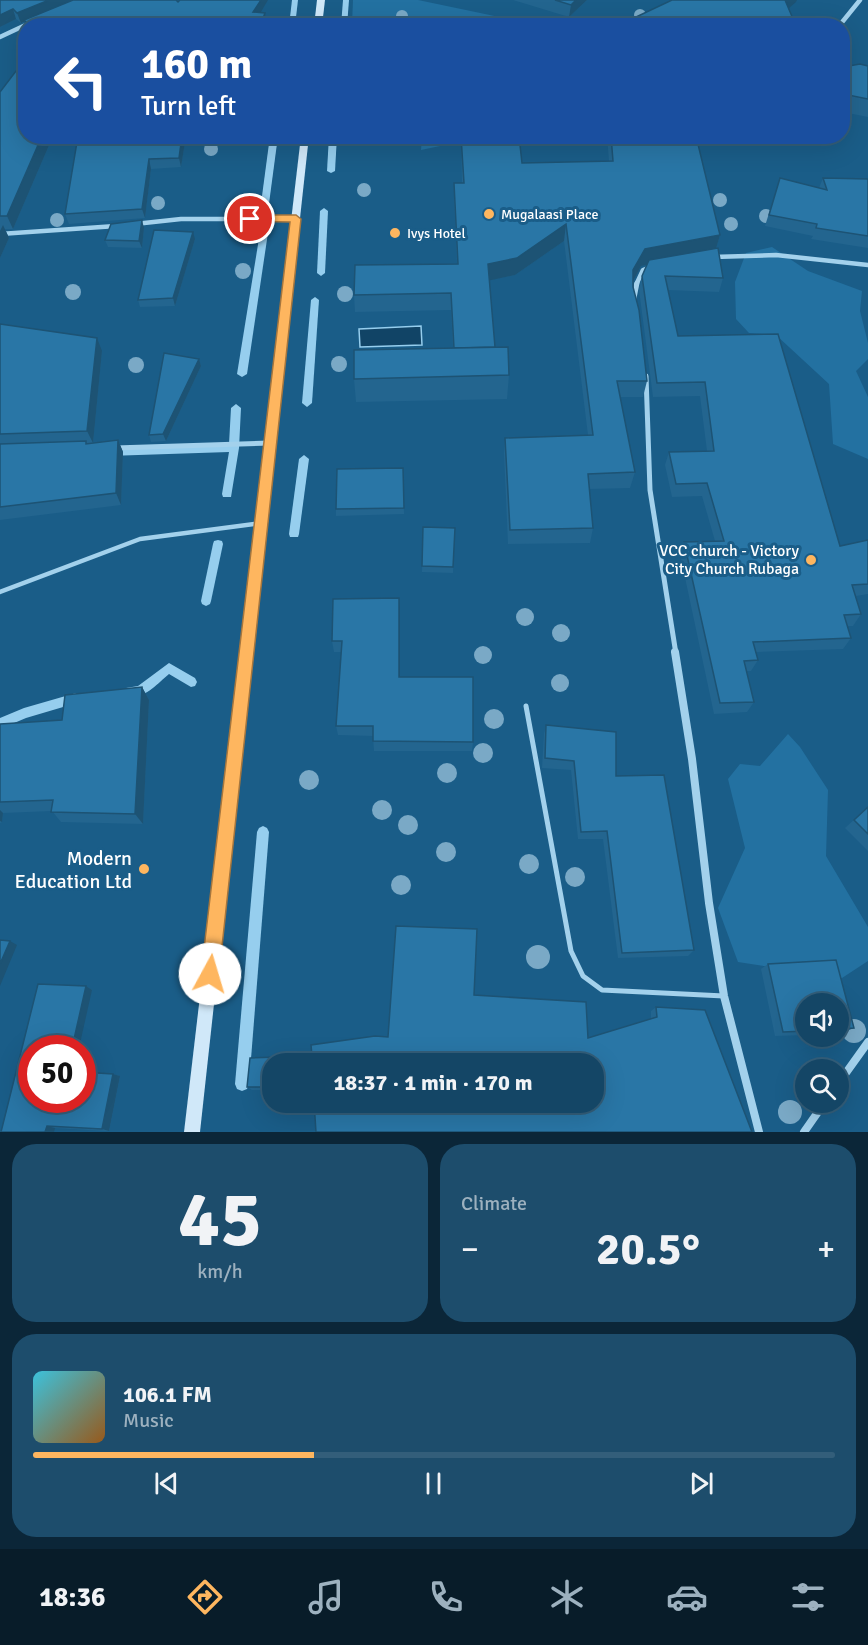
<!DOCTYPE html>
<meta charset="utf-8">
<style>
:root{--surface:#144666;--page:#1d4d6c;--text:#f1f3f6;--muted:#9db1bf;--line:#335e7a;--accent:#feb65f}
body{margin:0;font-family:Signika,sans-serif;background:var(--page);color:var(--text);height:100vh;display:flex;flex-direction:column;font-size:22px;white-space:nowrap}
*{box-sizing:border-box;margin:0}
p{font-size:20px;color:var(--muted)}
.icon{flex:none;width:33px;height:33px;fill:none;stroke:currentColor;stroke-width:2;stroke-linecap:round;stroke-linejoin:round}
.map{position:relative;height:1132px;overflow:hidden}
.side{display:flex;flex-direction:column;gap:12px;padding:12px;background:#0b2638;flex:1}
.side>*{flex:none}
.top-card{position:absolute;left:18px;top:18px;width:832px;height:126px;border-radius:24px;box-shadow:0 6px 24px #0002,0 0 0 2px var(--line);background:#1a4fa0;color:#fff;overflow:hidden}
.tools{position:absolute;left:795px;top:993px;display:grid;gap:12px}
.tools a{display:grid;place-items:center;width:54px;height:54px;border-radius:50%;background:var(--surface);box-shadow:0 6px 24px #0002,0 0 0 2px var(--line);font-size:30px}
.speed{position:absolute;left:18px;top:1035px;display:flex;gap:12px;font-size:30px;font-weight:700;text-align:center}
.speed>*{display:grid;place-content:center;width:78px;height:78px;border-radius:50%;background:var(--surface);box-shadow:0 6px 24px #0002,0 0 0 2px var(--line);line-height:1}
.speed .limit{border:9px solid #d22;background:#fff;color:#111}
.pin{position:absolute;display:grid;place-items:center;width:51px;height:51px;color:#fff;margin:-26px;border:3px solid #fff;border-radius:50%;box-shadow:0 2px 6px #0007}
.me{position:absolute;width:66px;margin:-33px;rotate:6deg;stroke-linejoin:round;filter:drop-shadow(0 0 4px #0008)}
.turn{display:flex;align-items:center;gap:21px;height:126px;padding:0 24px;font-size:27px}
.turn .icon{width:78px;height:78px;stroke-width:2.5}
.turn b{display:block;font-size:42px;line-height:51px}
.big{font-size:45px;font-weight:700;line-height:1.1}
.side .card{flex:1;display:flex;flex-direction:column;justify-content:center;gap:9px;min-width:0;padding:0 21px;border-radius:24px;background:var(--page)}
.side .dial{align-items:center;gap:0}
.dial b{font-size:78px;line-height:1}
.song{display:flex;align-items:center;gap:18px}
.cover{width:72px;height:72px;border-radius:9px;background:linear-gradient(135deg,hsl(190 70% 55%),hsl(30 70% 35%))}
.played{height:6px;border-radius:3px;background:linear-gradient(90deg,var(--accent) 35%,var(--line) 35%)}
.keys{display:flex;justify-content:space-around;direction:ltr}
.heat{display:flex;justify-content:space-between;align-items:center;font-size:33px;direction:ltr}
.side .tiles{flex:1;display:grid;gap:12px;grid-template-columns:1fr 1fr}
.card:last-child{grid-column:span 2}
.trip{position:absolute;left:262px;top:1053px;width:342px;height:60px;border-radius:24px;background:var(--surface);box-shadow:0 6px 24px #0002,0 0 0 2px var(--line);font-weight:700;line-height:60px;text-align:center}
.dock{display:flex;height:96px;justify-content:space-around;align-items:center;background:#081c29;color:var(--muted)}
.dock .icon{width:42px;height:42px}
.dock .current{color:var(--accent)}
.dock b{font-size:27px;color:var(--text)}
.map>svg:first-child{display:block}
</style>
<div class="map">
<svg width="868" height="1132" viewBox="0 0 868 1132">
<rect width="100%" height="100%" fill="#1a5d88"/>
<!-- green -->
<g fill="#2371a1">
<polygon points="353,0 418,0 538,25 352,25"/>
<polygon points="422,137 483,137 421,150"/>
<polygon points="772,247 808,271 862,291 860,311 868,343 868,359 856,371 868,397 868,459 833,444 829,384 776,335 749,333 736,319 735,282 746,253"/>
<polygon points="788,734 800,747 828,790 826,856 868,927 868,961 842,978 738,962 718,908 745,848 728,779 740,764 760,766"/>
</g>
<!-- water -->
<polygon fill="#146" stroke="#96ceee" stroke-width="1.5" points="421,326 422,345 360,347 359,329"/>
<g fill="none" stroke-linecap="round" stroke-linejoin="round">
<!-- stream -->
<g fill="#96ceee" fill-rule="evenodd">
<polygon points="292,0 298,0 295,26 289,26"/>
<polygon points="343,0 349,0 347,26 341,26"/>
<polygon points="270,136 278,136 268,211 264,214 260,211"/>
<polygon points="329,136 337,136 335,171 331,173 327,171"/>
<polygon points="324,208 328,211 325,273 321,276 317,273 320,211"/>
<polygon points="265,223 269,226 247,374 242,377 237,374 261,226"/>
<polygon points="315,297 319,300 312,403 307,407 302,403 311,300"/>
<polygon points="236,404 241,408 239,448 231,497 223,497 222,494 229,452 108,456 103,452 108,448 229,444 231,408"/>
<polygon points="304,455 309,459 299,534 298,537 290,537 289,534 299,459"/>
<polygon points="218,540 222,541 223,544 211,601 210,604 206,606 202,604 201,601 213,544 214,541"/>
<path d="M 169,663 L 195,678 L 197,682 L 195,686 L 191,687 L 169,674 C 157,684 143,701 126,696 L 124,692 L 126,688 L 138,686 Z"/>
<polygon points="76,693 80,694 82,698 80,702 26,718 0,729 0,718 24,708"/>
<polygon points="263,826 267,828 269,832 249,1084 247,1089 242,1091 237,1089 235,1084 257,832 259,828"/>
</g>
<!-- lane-far1 -->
<polyline stroke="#a3d1ec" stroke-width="4.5" points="0,592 140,539 261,523"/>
<!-- lane -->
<polyline stroke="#a3d1ec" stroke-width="5" points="526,706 571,951 583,976 602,990 724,996"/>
<!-- street-far2 -->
<g stroke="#a3d1ec" stroke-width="4.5">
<polyline points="839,26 860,0"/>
<polyline points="0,37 32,22"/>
<polyline points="135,224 181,219 296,219"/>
<polyline points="0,234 116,226"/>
<polyline points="713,257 776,255 868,265"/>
<polyline points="636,285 643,270 653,266"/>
</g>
<!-- street-far1 -->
<g stroke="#a3d1ec" stroke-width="5">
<polyline points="634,298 637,283"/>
<polyline points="646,376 650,490 676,654"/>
<polyline points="115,448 270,443"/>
</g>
<!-- street -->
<g stroke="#a3d1ec" stroke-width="8">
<polyline points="675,652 692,759 709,903 724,996 759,1132"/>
<polyline points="838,1084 868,1042"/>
<polyline points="804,1132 825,1102"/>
</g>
<!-- secondary -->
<g fill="#d0e8f9" fill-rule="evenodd">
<polygon points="317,0 325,0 322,26 314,26"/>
<polygon points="301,136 309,136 200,1132 184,1132"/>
</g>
</g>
<!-- trees -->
<g fill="#7aa9c6">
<circle cx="640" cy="15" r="6"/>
<circle cx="402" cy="16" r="6"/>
<circle cx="211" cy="149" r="7"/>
<circle cx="364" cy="190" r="7"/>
<circle cx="720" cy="200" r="7"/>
<circle cx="158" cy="203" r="7"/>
<circle cx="766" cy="216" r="7"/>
<circle cx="57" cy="220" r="7"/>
<circle cx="731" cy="224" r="7"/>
<circle cx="243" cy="271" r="8"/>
<circle cx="73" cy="292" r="8"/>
<circle cx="345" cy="294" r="8"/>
<circle cx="339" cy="364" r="8"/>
<circle cx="136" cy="365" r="8"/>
<circle cx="525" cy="617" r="9"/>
<circle cx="561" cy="633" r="9"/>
<circle cx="483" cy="655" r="9"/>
<circle cx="560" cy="683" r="9"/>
<circle cx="494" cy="719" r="10"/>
<circle cx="483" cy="753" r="10"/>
<circle cx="447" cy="773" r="10"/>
<circle cx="309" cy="780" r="10"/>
<circle cx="382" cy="810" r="10"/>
<circle cx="408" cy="825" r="10"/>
<circle cx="446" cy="852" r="10"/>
<circle cx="529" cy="864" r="10"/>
<circle cx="575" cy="877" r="10"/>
<circle cx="401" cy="885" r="10"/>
<circle cx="538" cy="957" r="12"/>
<circle cx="854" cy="1031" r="12"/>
<circle cx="790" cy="1112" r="12"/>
</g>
<!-- wall -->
<g fill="#23658f">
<polygon points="0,0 178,2 260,13 266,23 265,26 26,26 25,22 21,23 16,19 0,27"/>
<polygon points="513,0 587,0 569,17"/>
<polygon points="868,66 868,117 843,112 843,67"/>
<polygon points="0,92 26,136 53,136 13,229 5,229 9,238 0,258"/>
<polygon points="78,136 186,136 181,167 151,169 145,218 69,224 65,214"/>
<polygon points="461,136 519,136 522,163 609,161 607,136 696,136 720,235 716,248 723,278 719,292 668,290 678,336 840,546 868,540 868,594 856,596 861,614 853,626 847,626 851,638 843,649 756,652 758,660 751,671 747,671 754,702 747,712 714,714 680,554 684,542 715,541 702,496 672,497 665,465 669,452 707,451 700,396 653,397 639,290 642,276 647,265 641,266 633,281 633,287 647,381 643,397 620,397 635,472 630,488 589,489 593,528 590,543 508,544 504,453 505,438 588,435 564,241 515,275 489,280 495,347 509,375 507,399 356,402 354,379 453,348 451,310 355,312 354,295 457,264 454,200 454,183 462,183"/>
<polygon points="780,178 819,188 823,178 868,179 868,248 811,239 813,236 765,226"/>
<polygon points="144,228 142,248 108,247 105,240"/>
<polygon points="195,239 175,306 140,307 138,300"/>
<polygon points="0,324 102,351 93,443 118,440 123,452 121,505 0,520"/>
<polygon points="199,359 201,366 166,441 151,442 149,435"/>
<polygon points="403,468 404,514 336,516 336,509"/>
<polygon points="423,527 455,528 453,573 422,572"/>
<polygon points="399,598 400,677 473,742 472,751 374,751 373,736 338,735 336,726 342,652 334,652 332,641"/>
<polygon points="142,687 149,700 143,824 61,822 52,811 3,813 2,822 0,823 0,724 62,720"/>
<polygon points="546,725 616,776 694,950 688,956 618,958 603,839 578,839 571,770 542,768 544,734"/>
<polygon points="868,807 868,851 845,828"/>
<polygon points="396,926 477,929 474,995 586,1002 588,1038 651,1019 651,1011 656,1007 705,1010 752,1132 316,1132 314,1102 594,1102 594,1064 273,1064 273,1090 252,1090 247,1087 250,1058 312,1056 311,1045 375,1036 388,1037"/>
<polygon points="836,960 854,1028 844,1032 838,1033 838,1004 806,1004 806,1035 775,1036 761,969 768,964"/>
<polygon points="86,986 92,990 32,1100 113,1074 120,1076 109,1131 55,1128 1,1132"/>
</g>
<!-- shaded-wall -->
<g fill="#1d5374">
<polygon points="49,0 76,0 21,23 17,13"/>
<polygon points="261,0 268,0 255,22 253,12"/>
<polygon points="576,0 587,0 569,17 571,5"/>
<polygon points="785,0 797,0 796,2 779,17"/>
<polygon points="13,9 16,19 0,27 0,15"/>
<polygon points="265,13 266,23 265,26 260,26"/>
<polygon points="42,136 53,136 13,229 7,216"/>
<polygon points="182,136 186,136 181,167 179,158"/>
<polygon points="149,159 151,169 145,218 142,209"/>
<polygon points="142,220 144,228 142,248 139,241"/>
<polygon points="566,224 564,241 515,275 487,281 488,264"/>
<polygon points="3,225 9,238 0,258 0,231"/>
<polygon points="193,232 195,239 175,306 173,298"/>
<polygon points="720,235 715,252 641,266 630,287 633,270 645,249"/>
<polygon points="97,338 102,351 93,443 87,431"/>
<polygon points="199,359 201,366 166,441 163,434"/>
<polygon points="118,440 123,452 121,505 116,493"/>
<polygon points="399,598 400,609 400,688 399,677"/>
<polygon points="142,687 149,700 143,824 135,814"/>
<polygon points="0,810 3,813 2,822 0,821"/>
<polygon points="10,941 17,945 0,986 0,964"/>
<polygon points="86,986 92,990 79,1048 72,1048"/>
<polygon points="113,1074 120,1076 109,1131 102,1129"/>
<polygon points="47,1126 55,1128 54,1132 45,1132"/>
</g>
<!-- building -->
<g fill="#2976a6" stroke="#1d5374" stroke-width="1.5">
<polygon points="0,0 49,0 17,13 13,9 0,15"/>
<polygon points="73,0 176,0 178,2 180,0 261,0 253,12 265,13 260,26 30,26 24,20"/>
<polygon points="555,0 576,0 571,5"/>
<polygon points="672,0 785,0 796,26 617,26"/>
<polygon points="860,64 868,66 868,99 843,94 843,67"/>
<polygon points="16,71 26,73 26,136 42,136 7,216 0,216 0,92"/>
<polygon points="78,136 182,136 179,158 149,159 142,209 65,214"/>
<polygon points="461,136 519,136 522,163 613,161 611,136 696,136 720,235 645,249 633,270 633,287 639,310 647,381 617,381 635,472 588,474 593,528 510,530 505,438 593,435 566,224 517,258 488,264 495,347 454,348 451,293 354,295 355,265 458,264 454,183 464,183"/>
<polygon points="780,178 827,190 823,178 868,179 868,236 816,228 817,224 769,215"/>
<polygon points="142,220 139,241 105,240 111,224"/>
<polygon points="154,230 193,232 173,298 138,300"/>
<polygon points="718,248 723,278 665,276 678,336 778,334 840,546 868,540 868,584 852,585 861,614 844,615 851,638 753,642 758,660 744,661 754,702 720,703 684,542 724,541 707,483 676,484 669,452 714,451 705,382 657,383 642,276 649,260"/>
<polygon points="0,324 97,338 87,431 0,434"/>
<polygon points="508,347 509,375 354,379 354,350"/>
<polygon points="164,353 199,359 163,434 149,435"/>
<polygon points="118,440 116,493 0,507 0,444 86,441 86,444"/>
<polygon points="403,468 404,508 336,509 337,469"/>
<polygon points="423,527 455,528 453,567 422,566"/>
<polygon points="399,598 399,677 473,677 473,742 373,741 373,726 336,726 342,641 332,641 333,599"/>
<polygon points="142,687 135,814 51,812 53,800 0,802 0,724 62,720 65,695"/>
<polygon points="546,725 616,732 616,776 664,775 694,950 622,953 607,831 581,832 574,761 545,758"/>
<polygon points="868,807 868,834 854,820"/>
<polygon points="396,926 477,929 474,995 586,1002 588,1038 657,1017 656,1007 705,1010 752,1132 316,1132 314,1102 594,1102 594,1064 273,1064 273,1087 247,1087 250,1058 312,1056 311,1045 375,1036 388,1037"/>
<polygon points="0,940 10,941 0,964"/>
<polygon points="836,960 854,1028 838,1029 838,1004 806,1004 806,1031 783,1032 768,964"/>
<polygon points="38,984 86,986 72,1048 32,1048 32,1100 82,1100 82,1072 113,1074 102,1129 47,1126 45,1132 1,1132"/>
</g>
<!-- route -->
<polygon fill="#feb65f" stroke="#a5763e" stroke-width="1.5" points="250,215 296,215 301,219 219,974 216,980 210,983 204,980 201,974 290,222 246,221 246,216"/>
<!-- markers -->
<g fill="#feb65f" stroke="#1a5d88" stroke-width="2">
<circle cx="489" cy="214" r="6"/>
<circle cx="395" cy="233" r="6"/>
<circle cx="811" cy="560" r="6"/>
<circle cx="144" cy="869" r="6"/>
</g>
<g text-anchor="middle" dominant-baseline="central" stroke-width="6" stroke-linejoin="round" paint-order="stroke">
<!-- far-poi labels -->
<g font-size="14" fill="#fff" stroke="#1a5d88" text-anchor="start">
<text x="501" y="214">Mugalaasi Place</text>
<text x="407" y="233">Ivys Hotel</text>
</g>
<!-- poi labels -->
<g font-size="16" fill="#fff" stroke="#1a5d88" text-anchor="end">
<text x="799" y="551">VCC church - Victory<tspan x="799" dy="18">City Church Rubaga</tspan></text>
</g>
<!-- near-poi labels -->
<g font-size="20" fill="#fff" stroke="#1a5d88" text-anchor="end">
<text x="132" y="858">Modern<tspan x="132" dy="23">Education Ltd</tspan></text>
</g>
</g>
</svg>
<div class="tools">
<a><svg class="icon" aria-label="sound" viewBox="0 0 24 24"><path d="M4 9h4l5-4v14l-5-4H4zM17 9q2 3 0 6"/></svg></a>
<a><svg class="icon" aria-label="search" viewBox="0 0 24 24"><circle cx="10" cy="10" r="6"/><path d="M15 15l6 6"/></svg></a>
</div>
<div class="speed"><div class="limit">50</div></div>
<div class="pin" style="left:250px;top:219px;background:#d93025"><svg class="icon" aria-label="arrive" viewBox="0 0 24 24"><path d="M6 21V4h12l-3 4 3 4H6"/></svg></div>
<svg class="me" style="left:210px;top:974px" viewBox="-20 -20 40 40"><circle r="19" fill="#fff"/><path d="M0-13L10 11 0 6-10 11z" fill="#feb65f"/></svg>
<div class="trip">18:37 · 1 min · 170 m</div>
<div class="top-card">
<div class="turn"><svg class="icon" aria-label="left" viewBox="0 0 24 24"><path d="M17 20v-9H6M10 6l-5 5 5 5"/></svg><div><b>160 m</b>Turn left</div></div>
</div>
</div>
<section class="side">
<div class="tiles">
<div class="card dial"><b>45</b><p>km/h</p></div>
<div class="card"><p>Climate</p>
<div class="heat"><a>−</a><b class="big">20.5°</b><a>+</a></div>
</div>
<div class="card">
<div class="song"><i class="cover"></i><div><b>106.1 FM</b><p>Music</p></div></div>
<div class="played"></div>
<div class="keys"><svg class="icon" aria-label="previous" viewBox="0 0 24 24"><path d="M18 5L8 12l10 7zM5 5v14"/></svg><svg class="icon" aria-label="pause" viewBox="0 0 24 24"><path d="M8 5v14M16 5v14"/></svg><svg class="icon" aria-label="next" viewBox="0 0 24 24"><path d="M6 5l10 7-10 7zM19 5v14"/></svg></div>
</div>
</div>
</section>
<nav class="dock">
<b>18:36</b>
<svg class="icon current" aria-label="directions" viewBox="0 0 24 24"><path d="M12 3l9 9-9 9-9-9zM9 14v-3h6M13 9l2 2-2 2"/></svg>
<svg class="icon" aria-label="music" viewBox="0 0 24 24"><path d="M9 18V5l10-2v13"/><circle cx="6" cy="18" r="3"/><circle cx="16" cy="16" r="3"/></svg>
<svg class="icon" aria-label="phone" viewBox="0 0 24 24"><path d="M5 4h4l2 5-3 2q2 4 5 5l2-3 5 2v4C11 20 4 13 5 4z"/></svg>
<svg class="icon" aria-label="climate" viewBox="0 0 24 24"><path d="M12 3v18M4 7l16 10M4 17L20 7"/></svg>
<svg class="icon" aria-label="car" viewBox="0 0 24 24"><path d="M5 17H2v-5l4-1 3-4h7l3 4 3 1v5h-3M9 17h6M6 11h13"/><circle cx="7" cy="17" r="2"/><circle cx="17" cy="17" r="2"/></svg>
<svg class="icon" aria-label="filters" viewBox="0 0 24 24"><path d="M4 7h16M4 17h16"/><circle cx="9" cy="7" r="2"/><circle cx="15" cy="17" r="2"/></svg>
</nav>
